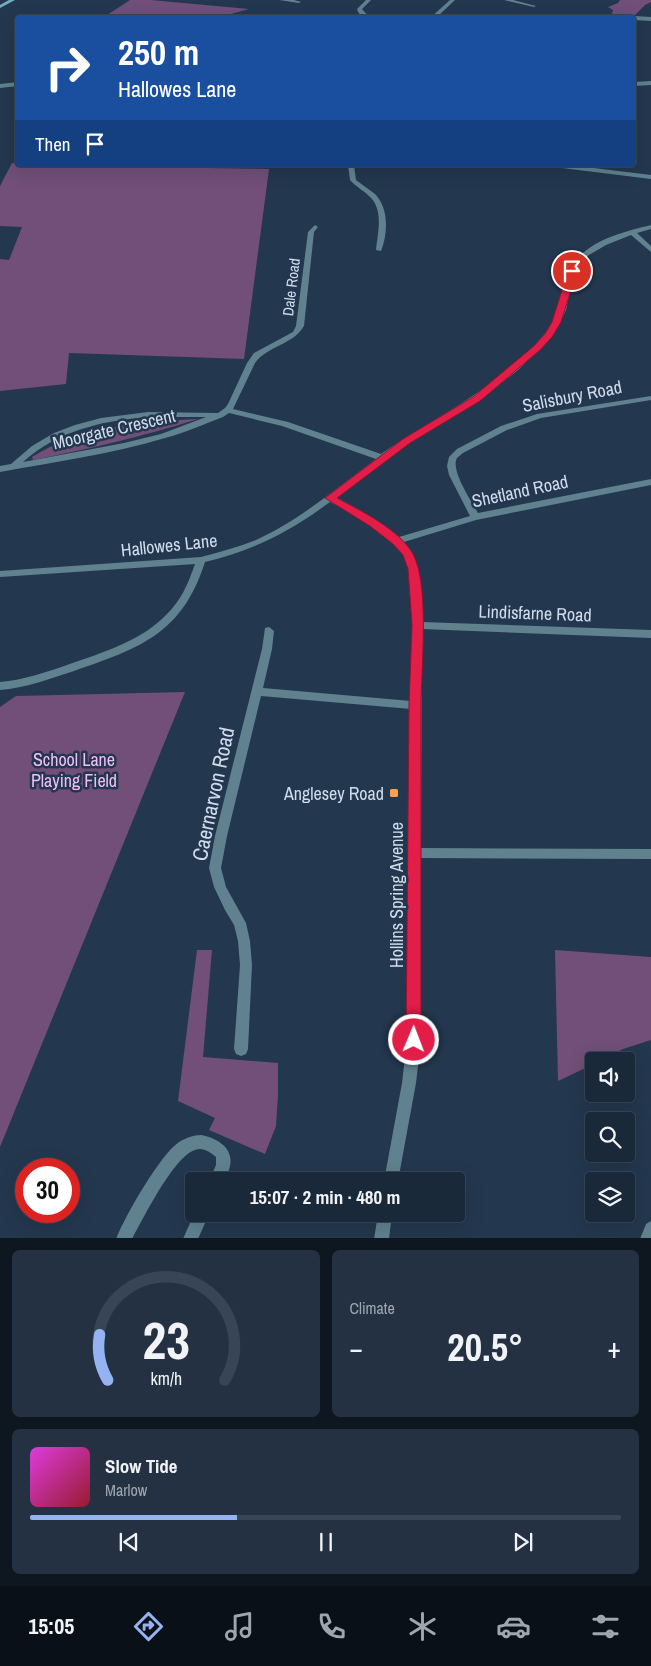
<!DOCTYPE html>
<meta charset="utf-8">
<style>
:root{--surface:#1a293a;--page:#233142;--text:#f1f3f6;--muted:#9fa6af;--line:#384554;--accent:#95b2f1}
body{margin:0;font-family:"Archivo Narrow",sans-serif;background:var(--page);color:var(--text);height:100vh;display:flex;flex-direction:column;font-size:19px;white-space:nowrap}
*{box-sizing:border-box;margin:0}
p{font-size:16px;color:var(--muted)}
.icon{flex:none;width:28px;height:28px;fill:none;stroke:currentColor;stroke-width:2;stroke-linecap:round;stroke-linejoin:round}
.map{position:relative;height:1238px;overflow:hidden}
.side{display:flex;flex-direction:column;gap:12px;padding:12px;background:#0e1720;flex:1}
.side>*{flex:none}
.hud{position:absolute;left:15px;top:15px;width:621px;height:152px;border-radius:5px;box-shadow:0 5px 20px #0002,0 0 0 1px var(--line);background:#1a4fa0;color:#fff;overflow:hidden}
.fabs{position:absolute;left:585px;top:1052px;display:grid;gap:10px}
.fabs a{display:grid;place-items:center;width:50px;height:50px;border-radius:5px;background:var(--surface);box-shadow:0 5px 20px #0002,0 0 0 1px var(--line);font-size:25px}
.speed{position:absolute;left:15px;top:1158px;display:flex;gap:10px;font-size:25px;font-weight:700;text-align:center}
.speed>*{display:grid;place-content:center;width:65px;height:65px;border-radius:50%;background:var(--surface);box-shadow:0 5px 20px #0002,0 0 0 1px var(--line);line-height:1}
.speed .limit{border:8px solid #d22;background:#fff;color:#111}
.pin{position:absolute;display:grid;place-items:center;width:42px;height:42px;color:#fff;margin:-21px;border:2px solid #fff;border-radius:50%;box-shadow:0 1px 5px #0007}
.me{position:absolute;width:55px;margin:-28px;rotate:1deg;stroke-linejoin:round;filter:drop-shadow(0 0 4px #0008)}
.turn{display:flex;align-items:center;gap:18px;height:105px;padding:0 20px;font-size:22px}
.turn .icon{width:65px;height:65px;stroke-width:2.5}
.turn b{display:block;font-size:35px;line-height:42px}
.then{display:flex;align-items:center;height:48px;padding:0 20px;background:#0003;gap:10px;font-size:19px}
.big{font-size:38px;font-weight:700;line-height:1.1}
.side .card{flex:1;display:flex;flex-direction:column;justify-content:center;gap:8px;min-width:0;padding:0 18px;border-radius:8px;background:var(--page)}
.side .dial{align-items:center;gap:0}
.dial svg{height:130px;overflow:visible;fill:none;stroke:var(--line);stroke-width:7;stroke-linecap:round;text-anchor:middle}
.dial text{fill:var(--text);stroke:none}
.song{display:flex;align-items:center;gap:15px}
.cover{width:60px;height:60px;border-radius:8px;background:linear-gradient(135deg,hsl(300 70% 55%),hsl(350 70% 35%))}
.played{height:5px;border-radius:2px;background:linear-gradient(90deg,var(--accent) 35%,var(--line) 35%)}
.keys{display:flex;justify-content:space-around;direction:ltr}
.heat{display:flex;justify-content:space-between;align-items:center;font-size:28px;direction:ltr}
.side .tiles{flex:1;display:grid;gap:12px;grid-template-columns:1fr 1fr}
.card:last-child{grid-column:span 2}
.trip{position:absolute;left:185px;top:1172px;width:280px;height:50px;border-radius:5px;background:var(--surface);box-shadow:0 5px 20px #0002,0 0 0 1px var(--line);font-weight:700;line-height:50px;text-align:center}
.dock{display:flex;height:80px;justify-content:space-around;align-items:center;background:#0a1017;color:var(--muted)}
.dock .icon{width:35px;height:35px}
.dock .selected{color:var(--accent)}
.dock b{font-size:22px;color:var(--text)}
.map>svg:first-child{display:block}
</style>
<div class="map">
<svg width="651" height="1239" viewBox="0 0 651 1239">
<rect width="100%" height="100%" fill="#23374e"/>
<!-- green -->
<g fill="#714f78">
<polygon points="130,0 151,0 249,9 220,17 104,17"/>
<polygon points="620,0 651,0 651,2 645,5 634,16 611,16 613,10 608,7 618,3"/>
<polygon points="12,163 17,163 18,165 269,169 244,359 69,353 66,384 0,391 0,259 9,260 22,227 0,226 0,186"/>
<path d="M 198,419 C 144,436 90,449 33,460 L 32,457 C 81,426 141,422 198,419 Z"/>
<polygon points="185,692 0,1147 0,707 16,696"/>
<polygon points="197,950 212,950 203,1057 278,1063 278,1095 276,1126 265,1154 209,1130 215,1118 178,1101"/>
<polygon points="555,950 651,957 651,1040 623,1049 599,1061 594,1061 594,1064 558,1081"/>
</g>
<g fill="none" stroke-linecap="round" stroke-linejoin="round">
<!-- street -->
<g fill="#5f828e" fill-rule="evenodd">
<polygon points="279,0 294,0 301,2 299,3"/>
<path d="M 366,0 L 371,0 L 362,9 L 370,18 C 364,18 359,16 357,9 Z"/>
<polygon points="450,0 455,0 436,18 430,18"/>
<polygon points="504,0 513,0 536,6 534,7"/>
<polygon points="634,16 651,17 651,21 634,20 634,18 632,18"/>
<polygon points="651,81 651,85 634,86 634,82"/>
<polygon points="18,82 18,86 0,88 0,84"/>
<path d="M 348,165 L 354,165 L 356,180 C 362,185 369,189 375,194 C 389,208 388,234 381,251 L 376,250 C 378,232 384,209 369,196 C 363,190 355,186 350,180 Z"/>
<polygon points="551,165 569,165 651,175 651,179 554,167"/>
<path d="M 651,225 L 651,229 L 637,233 L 651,246 L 651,252 L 631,235 L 606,245 L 589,255 L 582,261 L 573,277 L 566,310 L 559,325 L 544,345 L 518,370 L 479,401 L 411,442 L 336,497 L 375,519 L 399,537 L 470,516 L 449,475 L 447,466 L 449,457 L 457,449 L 501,426 L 537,414 L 651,396 L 651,400 L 541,418 L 507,430 L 463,453 C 463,453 457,458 457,458 C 450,470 472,502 478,513 L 651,479 L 651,485 L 476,520 L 404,542 C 424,568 422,591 422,622 L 651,630 L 651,638 L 422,629 L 421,848 L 651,849 L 651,859 L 421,858 L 421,1040 L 416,1083 L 398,1181 L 384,1181 L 402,1083 L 407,1040 L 411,709 L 261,696 L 227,836 L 221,868 L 226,887 L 246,923 L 250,941 L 252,965 L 248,1049 L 246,1054 L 241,1056 L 236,1054 L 234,1049 L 240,965 L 238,941 L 234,925 L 225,910 L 214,887 L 209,868 L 215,836 L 262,649 L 265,628 L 269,627 L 274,631 L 272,649 L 263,688 L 411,701 C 411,677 411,654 412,631 C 412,608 417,577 404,556 C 388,530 356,515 330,502 C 289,532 255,550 205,562 C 182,634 140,648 74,671 C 49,679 26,688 0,690 L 0,682 C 23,680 44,673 67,665 C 101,653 139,642 165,616 C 181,601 188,584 195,564 L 0,577 L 0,571 L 201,557 C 220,552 238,547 256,540 C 300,520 338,487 376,459 L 282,426 L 229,413 L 223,417 C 204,424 185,433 165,438 C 111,454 55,462 0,472 L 0,466 L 11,464 L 32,446 L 54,433 L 75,425 L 101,418 L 148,412 L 218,413 L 225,408 L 228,404 L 247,363 L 254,353 L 293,332 L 296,326 L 308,232 L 315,225 L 318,227 L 314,232 L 304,326 C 293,345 267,346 255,363 L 233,409 L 288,422 L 381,454 C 429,421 479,398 522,357 C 537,343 552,329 558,309 C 563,295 563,279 572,266 C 588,240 623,232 651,225 ZM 148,417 L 206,417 L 161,434 L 124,443 L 23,462 C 59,430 102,421 148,417 Z"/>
<path d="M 201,1135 C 217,1138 234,1148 230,1166 C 229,1171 226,1177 223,1181 L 209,1181 L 216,1165 L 216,1157 C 210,1152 203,1147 195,1150 C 174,1156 143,1219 132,1239 L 116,1239 C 125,1216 160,1155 179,1142 C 186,1138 193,1135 201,1135 Z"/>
<polygon points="194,1214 209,1214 198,1239 183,1239"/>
<polygon points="378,1214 392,1214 389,1239 374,1239"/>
<polygon points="651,1221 651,1239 640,1239 646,1224"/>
</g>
<!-- secondary -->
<polygon fill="#74adc0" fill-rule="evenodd" points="9,0 15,0 0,8 0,5"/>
</g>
<!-- route -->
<path fill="#e11d48" stroke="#92132f" d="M 572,268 L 577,271 L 561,322 L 552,337 L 540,350 L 480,401 L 410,443 L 337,498 C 361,511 399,529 413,554 C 430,586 421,669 421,707 C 421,818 421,929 421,1040 L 419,1046 L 414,1048 L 408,1046 L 406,1040 L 409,705 L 412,625 L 408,569 L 403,555 L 393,544 L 370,526 L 325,498 L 403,439 L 473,397 L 534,346 L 545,334 L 552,322 L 568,271 Z"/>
<!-- markers -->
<rect fill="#f8a14a" stroke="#23374e" stroke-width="2" x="389" y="788" width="10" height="10" rx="2.5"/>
<g text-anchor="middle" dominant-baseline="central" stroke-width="5" stroke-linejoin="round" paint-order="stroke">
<!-- far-street labels -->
<g font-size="15" fill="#d0dceb" stroke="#23374e">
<text transform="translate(291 287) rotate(-83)">Dale Road</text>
</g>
<!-- street labels -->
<g font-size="18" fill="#d0dceb" stroke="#23374e">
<text transform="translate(572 396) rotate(-11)">Salisbury Road</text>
<text transform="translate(114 429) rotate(-13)">Moorgate Crescent</text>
<text transform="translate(520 491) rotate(-12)">Shetland Road</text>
<text transform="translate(169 545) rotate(-6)">Hallowes Lane</text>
<text transform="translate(535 613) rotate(2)">Lindisfarne Road</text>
<text transform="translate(396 895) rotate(-90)">Hollins Spring Avenue</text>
</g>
<!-- park labels -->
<g font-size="18" fill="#f2bdfb" stroke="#23374e">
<text x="74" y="759">School Lane<tspan x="74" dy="21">Playing Field</tspan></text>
</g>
<!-- poi labels -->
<g font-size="18" fill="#d0dceb" stroke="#23374e" text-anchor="end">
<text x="384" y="793">Anglesey Road</text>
</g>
<!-- near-street labels -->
<g font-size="21" fill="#d0dceb" stroke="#23374e">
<text transform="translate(213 794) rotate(-78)">Caernarvon Road</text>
</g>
</g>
</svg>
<div class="fabs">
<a><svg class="icon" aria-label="sound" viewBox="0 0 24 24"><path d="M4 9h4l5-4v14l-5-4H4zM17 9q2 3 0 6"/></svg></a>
<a><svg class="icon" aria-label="search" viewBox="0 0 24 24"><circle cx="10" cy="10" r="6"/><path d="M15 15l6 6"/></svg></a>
<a><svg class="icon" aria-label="layers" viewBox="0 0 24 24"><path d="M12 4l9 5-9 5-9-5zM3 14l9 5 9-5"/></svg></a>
</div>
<div class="speed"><div class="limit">30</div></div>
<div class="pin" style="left:572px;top:271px;background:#d93025"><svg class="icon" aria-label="arrive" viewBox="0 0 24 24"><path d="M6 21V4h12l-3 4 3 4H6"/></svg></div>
<svg class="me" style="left:414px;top:1040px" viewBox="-20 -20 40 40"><circle r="17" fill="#e11d48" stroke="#fff" stroke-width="3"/><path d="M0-11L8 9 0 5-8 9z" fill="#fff"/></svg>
<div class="trip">15:07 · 2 min · 480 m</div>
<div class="hud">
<div class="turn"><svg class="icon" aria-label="right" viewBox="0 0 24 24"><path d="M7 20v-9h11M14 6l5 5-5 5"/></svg><div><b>250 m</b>Hallowes Lane</div></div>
<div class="then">Then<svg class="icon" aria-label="arrive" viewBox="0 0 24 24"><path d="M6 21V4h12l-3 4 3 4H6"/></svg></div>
</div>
</div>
<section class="side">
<div class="tiles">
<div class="card dial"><svg viewBox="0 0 100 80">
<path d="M14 69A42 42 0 1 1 86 69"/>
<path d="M14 69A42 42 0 0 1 9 41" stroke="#95b2f1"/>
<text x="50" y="56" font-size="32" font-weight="700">23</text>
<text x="50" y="72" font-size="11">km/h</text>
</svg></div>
<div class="card"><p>Climate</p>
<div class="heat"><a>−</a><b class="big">20.5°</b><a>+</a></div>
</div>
<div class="card">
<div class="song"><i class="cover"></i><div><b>Slow Tide</b><p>Marlow</p></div></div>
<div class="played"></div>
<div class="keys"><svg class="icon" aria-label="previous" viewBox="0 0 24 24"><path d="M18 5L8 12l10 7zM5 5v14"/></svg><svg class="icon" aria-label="pause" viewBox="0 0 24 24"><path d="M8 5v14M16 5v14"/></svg><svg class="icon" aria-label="next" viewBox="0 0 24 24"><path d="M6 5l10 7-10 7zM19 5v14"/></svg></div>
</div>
</div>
</section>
<nav class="dock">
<b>15:05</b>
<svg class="icon selected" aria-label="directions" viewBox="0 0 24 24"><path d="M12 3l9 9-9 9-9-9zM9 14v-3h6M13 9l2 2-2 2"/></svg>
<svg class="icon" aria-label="music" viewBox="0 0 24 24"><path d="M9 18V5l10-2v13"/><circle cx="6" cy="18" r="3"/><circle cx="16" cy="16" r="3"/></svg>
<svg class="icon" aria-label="phone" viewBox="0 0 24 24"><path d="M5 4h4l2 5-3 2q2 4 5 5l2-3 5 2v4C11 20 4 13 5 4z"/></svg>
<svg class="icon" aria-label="climate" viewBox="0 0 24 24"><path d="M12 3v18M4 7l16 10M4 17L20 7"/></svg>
<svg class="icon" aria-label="car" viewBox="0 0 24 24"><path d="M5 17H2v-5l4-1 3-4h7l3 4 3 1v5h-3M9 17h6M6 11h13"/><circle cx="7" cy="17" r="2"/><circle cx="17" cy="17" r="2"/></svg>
<svg class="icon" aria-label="filters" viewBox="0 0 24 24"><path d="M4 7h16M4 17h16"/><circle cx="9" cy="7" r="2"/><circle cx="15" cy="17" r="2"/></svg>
</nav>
